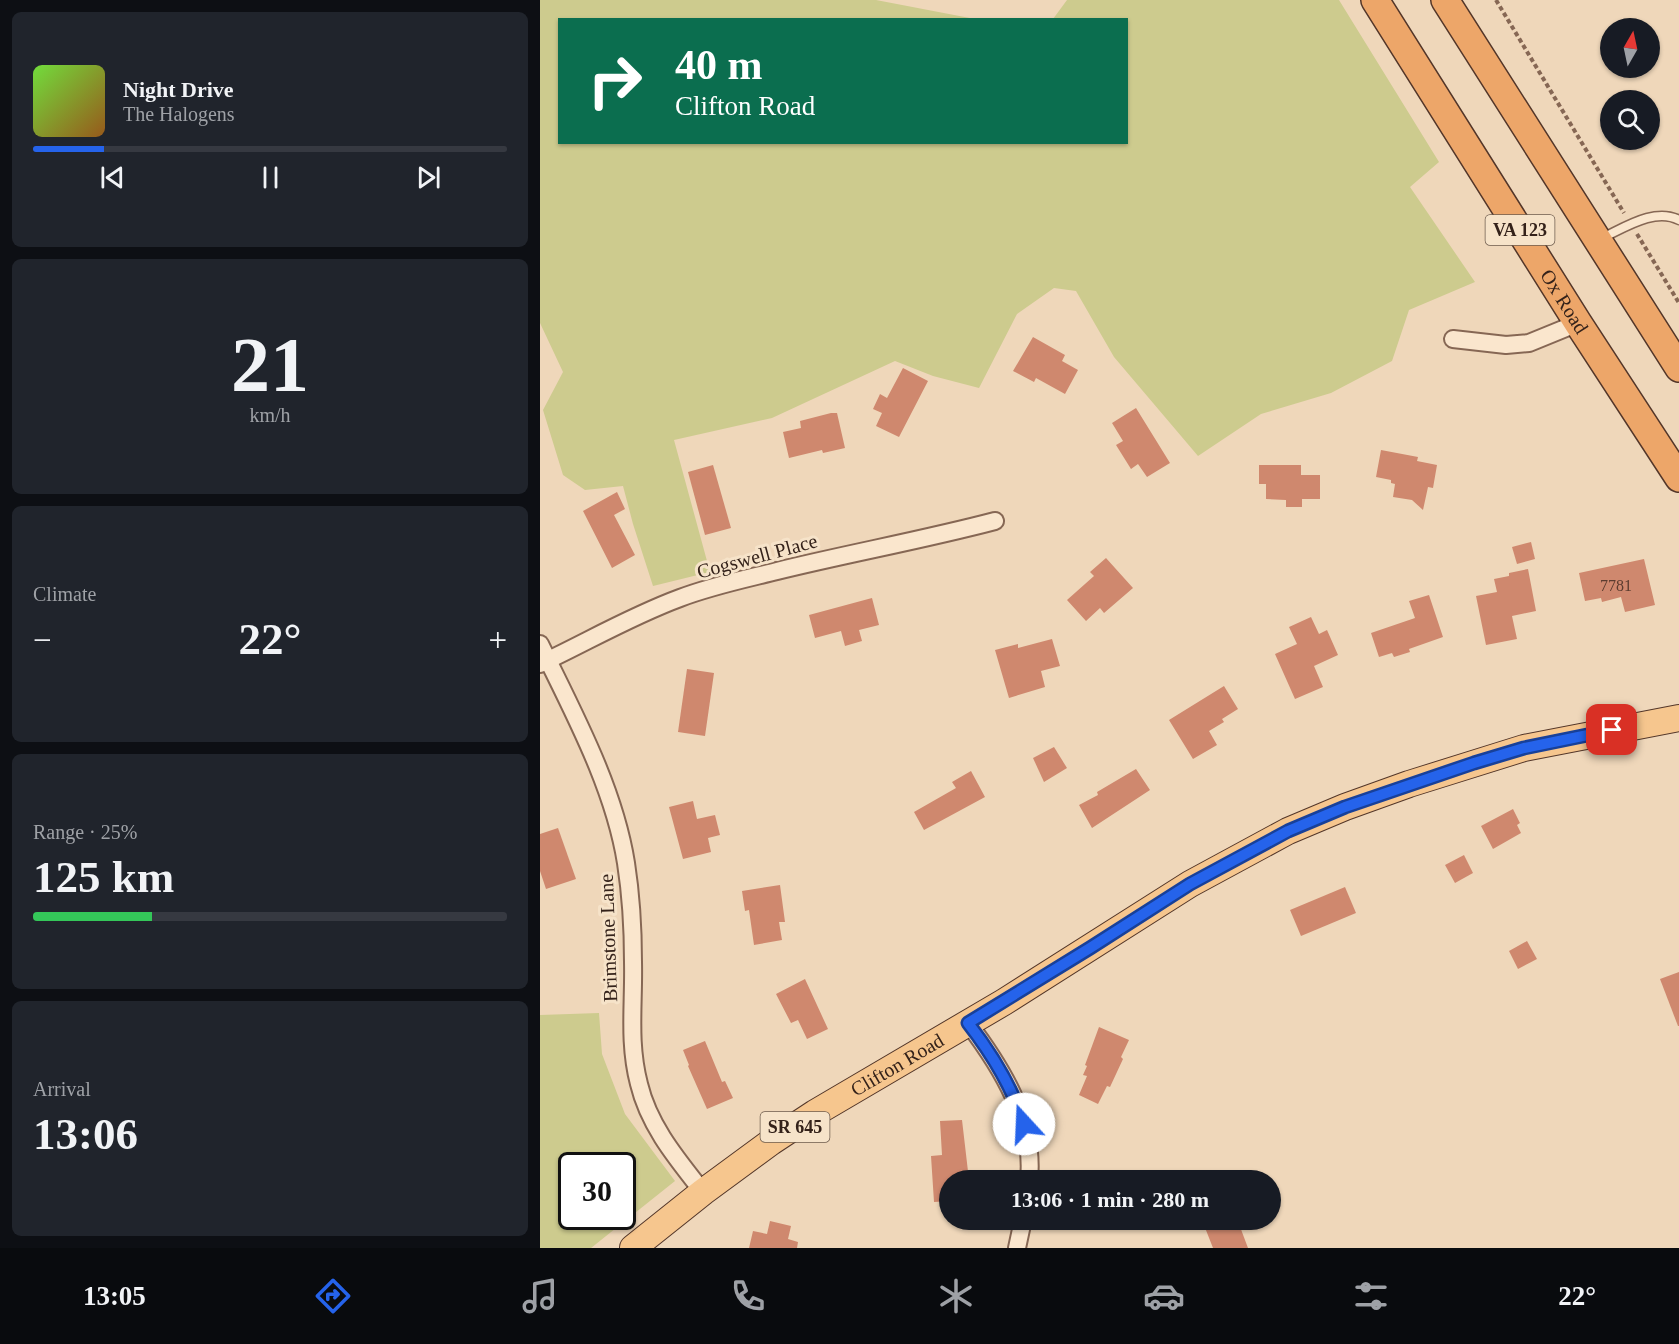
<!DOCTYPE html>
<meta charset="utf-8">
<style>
:root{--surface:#171b24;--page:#20242c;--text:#f1f3f6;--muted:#9ea1a6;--line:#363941;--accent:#2563eb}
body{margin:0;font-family:Georgia,serif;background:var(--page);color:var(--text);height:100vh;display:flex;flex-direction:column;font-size:22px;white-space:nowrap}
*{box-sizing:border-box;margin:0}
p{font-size:20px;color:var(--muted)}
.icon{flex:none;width:33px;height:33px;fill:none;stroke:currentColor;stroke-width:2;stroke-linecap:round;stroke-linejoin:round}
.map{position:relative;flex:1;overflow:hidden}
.panel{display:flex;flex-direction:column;gap:12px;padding:12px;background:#0d0f14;width:540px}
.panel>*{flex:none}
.banner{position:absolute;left:18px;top:18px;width:570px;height:126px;border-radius:0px;box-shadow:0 2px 4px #0004;background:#0b6e4f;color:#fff;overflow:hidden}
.needle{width:39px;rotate:9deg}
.fabs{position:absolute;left:1060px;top:18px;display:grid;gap:12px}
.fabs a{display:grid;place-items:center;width:60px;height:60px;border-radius:50%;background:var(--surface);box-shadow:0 2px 4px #0004;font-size:30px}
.speed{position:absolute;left:18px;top:1152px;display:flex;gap:12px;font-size:30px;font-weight:700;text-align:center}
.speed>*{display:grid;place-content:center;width:78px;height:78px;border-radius:50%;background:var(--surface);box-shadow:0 2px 4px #0004;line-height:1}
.speed .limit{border:3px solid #111;border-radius:9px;background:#fff;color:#111}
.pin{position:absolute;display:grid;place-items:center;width:51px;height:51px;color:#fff;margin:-26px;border-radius:12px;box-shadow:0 3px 9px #0006}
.me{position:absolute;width:66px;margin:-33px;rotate:340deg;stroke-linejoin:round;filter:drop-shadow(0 0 4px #0008)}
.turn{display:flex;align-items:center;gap:21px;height:126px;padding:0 18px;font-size:27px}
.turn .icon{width:78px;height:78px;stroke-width:2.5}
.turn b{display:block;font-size:42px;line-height:51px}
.big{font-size:45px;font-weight:700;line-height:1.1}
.panel .card{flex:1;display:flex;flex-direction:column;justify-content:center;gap:9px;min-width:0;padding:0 21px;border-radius:9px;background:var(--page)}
.panel .dial{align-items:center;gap:0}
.dial b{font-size:78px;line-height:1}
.song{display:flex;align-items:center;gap:18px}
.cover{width:72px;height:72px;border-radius:9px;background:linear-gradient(135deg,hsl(100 70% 55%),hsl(30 70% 35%))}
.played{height:6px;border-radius:3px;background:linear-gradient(90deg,var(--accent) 15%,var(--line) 15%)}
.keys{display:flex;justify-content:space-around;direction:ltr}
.heat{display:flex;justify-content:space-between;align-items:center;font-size:33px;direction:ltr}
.charge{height:9px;border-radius:4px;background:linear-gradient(90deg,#34c759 25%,var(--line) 0)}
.trip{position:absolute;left:399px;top:1170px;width:342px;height:60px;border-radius:30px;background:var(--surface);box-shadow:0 2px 4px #0004;font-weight:700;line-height:60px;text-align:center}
.menu{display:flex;height:96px;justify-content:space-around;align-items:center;background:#090b0e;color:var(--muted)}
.menu .icon{width:42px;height:42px}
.menu .on{color:var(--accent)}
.menu b{font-size:27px;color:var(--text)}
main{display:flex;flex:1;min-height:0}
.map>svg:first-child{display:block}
</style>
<main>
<section class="panel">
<div class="card">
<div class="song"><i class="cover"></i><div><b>Night Drive</b><p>The Halogens</p></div></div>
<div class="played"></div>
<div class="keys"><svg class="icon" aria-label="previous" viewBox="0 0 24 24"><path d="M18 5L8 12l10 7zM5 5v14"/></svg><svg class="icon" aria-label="pause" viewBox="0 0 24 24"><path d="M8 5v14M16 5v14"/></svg><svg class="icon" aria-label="next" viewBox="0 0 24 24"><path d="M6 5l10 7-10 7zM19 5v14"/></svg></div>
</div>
<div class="card dial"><b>21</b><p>km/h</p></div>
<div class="card"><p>Climate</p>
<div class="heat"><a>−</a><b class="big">22°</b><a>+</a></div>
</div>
<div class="card"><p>Range · 25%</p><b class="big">125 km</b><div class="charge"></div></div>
<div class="card"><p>Arrival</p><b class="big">13:06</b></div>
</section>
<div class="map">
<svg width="1139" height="1248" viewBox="0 0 1139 1248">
<rect width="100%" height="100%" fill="#efd7ba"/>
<!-- green -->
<g fill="#cdcb8e" fill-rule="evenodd">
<polygon points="0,0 336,0 435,19 20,20 20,142 586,142 586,20 513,19 527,0 799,0 899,162 870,187 935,282 869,310 852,361 791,393 721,414 658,456 574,357 536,291 514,288 477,314 439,388 393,376 355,361 232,418 134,440 170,572 113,586 93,524 83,486 45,490 23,475 3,410 23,372 0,323"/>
<path d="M 59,1013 L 62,1054 L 85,1114 L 135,1181 L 51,1248 L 0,1248 L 0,1015 ZM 32,1166 L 82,1166 L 82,1216 L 32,1216 Z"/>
</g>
<!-- building -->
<g fill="#cf886e">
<polygon points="493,337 525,355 522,361 538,370 525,394 496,378 494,382 473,371"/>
<polygon points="363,368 388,381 359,437 336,426 342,413 333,409 340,394 347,398"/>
<polygon points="596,408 630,463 607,477 598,464 591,469 576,445 583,441 572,423"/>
<polygon points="291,413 297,413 305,448 283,453 282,450 249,458 243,432 261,428 260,421"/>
<polygon points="841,450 878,457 877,461 897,465 893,488 888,487 883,510 872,500 853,497 855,484 851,483 851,480 836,477"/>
<polygon points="173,465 191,528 165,535 148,472"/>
<polygon points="719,465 761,465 761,475 780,475 780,499 762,499 762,507 746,507 746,500 726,499 726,484 719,484"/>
<polygon points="77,492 85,509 74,515 95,555 72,568 43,511"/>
<polygon points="991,542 995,559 977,564 972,547"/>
<polygon points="566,558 593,588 564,613 560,608 546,621 527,600 554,576 550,572"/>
<polygon points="1104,559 1115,605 1085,612 1081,597 1062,602 1061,598 1045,601 1039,573"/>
<polygon points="988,569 996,611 972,616 977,639 946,645 936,596 957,592 954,579 969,576 969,573"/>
<polygon points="889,595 903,637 869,649 870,652 854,657 852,653 839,657 831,633 875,618 869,601"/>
<polygon points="332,598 339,625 319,630 322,641 305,646 301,631 275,638 269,615"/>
<polygon points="771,617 779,634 787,630 798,655 774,666 783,687 755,699 735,654 757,644 749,627"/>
<polygon points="512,639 520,666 501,671 505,687 469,698 455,650 478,644 478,648"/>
<polygon points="147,669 174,673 165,736 138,732"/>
<polygon points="684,686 698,709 682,719 684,722 669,731 677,745 653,759 629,720"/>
<polygon points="514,747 527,768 504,782 493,758"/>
<polygon points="596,769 610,790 552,828 539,805 558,795 557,792"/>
<polygon points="431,771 445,797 384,830 374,812 416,788 412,782"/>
<polygon points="153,801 157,819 175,815 180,835 168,838 171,852 143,859 129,807"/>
<polygon points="973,809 980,823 977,825 981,833 953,849 941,826"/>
<polygon points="18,828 36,879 6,889 0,871 0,834"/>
<polygon points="924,855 933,873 915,883 905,865"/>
<polygon points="240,885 245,922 239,922 242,940 214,945 209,910 205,911 202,891"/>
<polygon points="805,887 816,913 761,936 750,910"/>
<polygon points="987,941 997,959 978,969 969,951"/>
<polygon points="1139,972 1139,1026 1138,1026 1120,979"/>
<polygon points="265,979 288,1029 267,1039 258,1020 251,1023 236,994"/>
<polygon points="559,1027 589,1040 581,1057 583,1059 570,1087 567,1086 558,1104 539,1095 547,1076 543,1075 547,1066 545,1065"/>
<polygon points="165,1041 182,1082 185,1081 193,1098 167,1109 148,1066 149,1065 143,1050"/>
<polygon points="422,1120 429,1180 410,1180 410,1201 394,1202 391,1156 402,1155 400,1121"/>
<polygon points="662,1220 690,1220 693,1226 699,1224 708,1248 673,1248"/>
<polygon points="230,1221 251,1226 248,1239 258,1242 257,1248 209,1248 213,1231 227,1234"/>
</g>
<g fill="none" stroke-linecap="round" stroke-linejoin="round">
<defs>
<path id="service" d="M 1062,238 C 1084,228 1115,207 1139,220"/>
<g id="minor">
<polyline points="913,339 966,345 989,343 1038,323"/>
<path d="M 0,644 C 33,712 74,787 86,863 C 91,895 93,929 93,962 C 94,1004 88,1042 99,1084 C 109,1126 137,1159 163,1192"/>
<path d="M 0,664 C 47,642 91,616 140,598 C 171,586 205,579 237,571 C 310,553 383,540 455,521"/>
<path d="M 428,1023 C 462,1068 495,1121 489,1180"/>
<polyline points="477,1248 483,1220"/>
</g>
<g id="primary">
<path id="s1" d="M 93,1248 L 163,1192 L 231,1142 L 275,1113 L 464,1002 L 650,884 L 748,831 L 805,807 L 869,784 L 984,748 L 1139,718"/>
</g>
<g id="trunk">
<path id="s2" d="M 835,0 L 1038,323 L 1139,478"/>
<polyline points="905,0 1139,368"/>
</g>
</defs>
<!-- service casing -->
<use href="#service" stroke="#866754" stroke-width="11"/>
<!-- minor casing -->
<use href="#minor" stroke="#866754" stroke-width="20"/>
<!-- primary casing -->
<use href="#primary" stroke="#533629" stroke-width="28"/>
<!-- trunk casing -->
<use href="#trunk" stroke="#533629" stroke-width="30"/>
<!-- path -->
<g stroke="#866754" stroke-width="4" stroke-dasharray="4.5 3" stroke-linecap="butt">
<polyline points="956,0 1084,213"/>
<polyline points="1097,234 1139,303"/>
</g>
<!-- service -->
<use href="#service" stroke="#fae6cd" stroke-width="8"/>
<!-- minor -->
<use href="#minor" stroke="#fae6cd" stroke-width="16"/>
<!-- primary -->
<use href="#primary" stroke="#f6c68e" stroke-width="26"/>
<!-- trunk -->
<use href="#trunk" stroke="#eda669" stroke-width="27"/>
</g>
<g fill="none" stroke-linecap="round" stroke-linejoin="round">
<defs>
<path id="route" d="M 484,1124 C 472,1086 452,1054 428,1023 L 550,948 L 650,884 L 748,831 L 805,807 L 934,763 L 984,748 L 1072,730"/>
</defs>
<!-- route casing -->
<use href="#route" stroke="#184099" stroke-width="15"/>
<!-- route -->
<use href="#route" stroke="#2563eb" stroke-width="10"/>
</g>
<g text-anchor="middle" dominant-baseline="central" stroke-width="6" stroke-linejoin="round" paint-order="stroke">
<!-- number labels -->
<g font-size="16" fill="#5b3c2f">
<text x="1076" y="585">7781</text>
</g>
<!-- shield labels -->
<g fill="#f6e3c9" stroke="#6e5c4e" stroke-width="1.5">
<rect x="945.5" y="215" width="69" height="30" rx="4.5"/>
<rect x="220.5" y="1112" width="69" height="30" rx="4.5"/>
</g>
<g font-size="18" font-weight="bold" fill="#34221a">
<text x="980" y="230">VA 123</text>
<text x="255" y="1127">SR 645</text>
</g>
<!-- street labels -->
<g font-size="20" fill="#34221a" stroke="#f6e3c9">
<text stroke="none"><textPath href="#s2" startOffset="356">Ox Road</textPath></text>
<text transform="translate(217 556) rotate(-15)">Cogswell Place</text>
<text transform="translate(68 938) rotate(-92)">Brimstone Lane</text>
<text stroke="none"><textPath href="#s1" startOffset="322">Clifton Road</textPath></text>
</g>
</g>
</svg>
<div class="fabs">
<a><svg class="needle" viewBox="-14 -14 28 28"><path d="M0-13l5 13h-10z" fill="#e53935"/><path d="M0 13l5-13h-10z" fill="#9ea1a6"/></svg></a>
<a><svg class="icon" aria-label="search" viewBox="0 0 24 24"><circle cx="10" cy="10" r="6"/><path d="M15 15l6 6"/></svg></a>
</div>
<div class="speed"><div class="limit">30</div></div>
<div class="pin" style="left:1072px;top:730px;background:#d93025"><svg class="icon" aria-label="arrive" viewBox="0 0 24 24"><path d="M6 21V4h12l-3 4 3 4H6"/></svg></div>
<svg class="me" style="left:484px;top:1124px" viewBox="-20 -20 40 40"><circle r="19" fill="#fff"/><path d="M0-13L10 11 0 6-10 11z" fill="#2563eb"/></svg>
<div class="trip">13:06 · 1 min · 280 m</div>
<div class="banner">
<div class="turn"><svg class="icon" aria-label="right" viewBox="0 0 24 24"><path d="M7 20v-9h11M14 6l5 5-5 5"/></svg><div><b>40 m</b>Clifton Road</div></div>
</div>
</div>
</main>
<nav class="menu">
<b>13:05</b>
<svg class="icon on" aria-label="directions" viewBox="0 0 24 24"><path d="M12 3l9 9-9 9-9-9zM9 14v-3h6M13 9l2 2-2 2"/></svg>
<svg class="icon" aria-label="music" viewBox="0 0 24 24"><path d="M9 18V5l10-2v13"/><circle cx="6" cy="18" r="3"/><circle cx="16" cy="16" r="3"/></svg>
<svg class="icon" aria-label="phone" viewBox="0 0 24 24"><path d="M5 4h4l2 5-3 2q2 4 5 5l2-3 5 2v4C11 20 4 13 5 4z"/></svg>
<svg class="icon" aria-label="climate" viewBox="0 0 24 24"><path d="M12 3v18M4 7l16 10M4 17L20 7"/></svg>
<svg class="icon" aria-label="car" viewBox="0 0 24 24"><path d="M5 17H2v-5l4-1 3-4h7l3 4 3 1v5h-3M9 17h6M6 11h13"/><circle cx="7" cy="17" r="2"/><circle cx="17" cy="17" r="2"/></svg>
<svg class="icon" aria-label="filters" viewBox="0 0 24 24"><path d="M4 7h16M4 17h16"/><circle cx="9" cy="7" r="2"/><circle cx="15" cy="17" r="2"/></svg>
<b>22°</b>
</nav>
